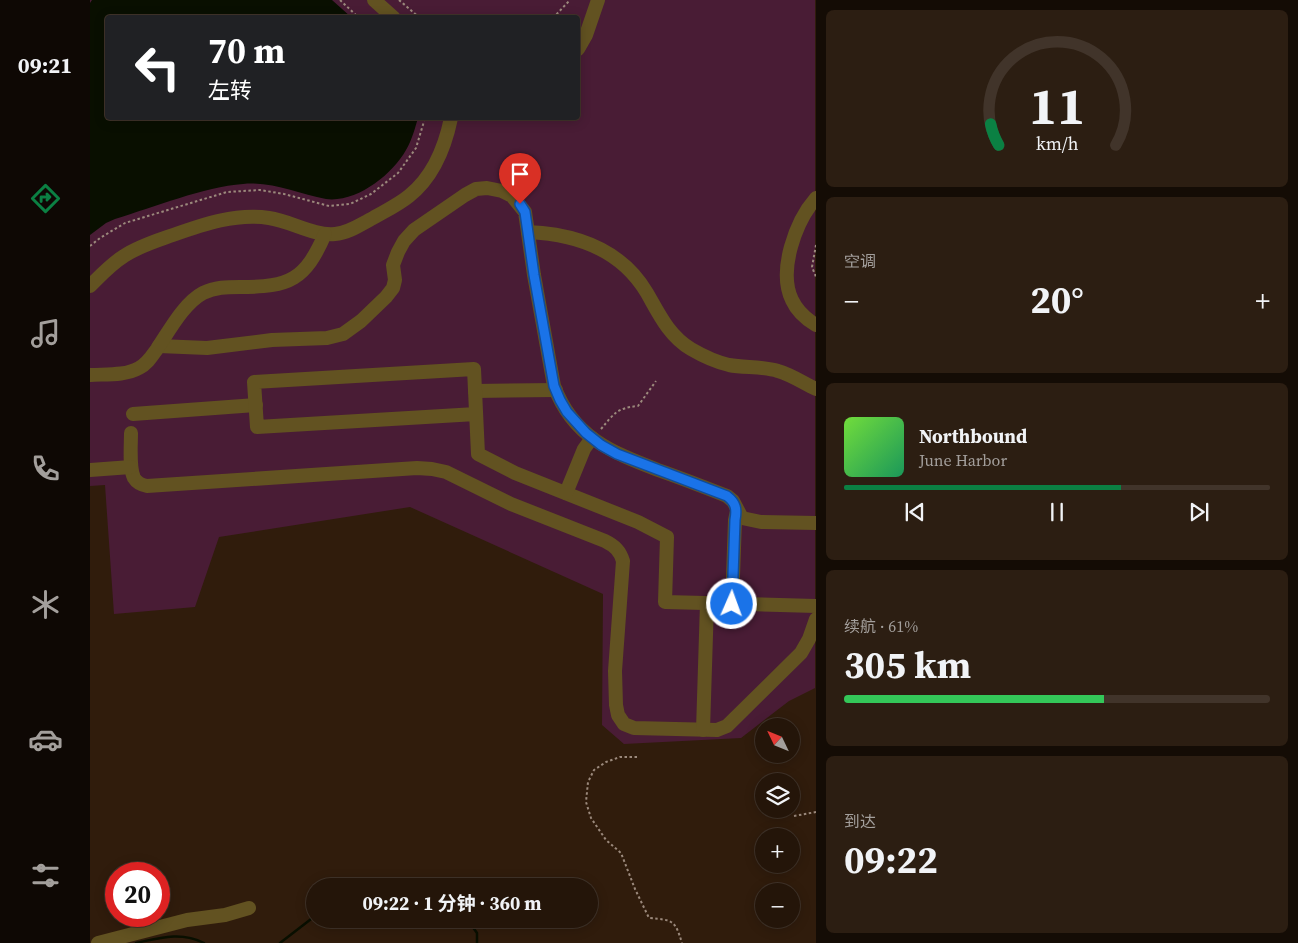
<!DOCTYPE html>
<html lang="zh">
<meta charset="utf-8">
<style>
:root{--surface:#241509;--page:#2c1e12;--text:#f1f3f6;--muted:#a39f9c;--line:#41342a;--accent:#0b8043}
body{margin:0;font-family:"Source Serif 4","Noto Sans SC",serif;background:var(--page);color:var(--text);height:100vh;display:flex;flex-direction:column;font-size:19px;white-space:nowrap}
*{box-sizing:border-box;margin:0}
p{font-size:16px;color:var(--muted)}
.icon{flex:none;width:28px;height:28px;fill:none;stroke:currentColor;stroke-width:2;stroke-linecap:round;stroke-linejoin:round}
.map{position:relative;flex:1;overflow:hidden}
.details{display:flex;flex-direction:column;gap:10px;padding:10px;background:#140c05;width:482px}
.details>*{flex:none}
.hud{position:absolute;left:15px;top:15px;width:475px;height:105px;border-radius:5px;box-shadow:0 2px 12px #0003,0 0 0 1px var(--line);background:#202124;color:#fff;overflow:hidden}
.needle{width:32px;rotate:313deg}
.tools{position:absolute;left:665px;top:718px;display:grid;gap:10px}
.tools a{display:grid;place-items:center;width:45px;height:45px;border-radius:50%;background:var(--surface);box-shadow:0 2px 12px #0003,0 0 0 1px var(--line);font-size:25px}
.speed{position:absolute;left:15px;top:862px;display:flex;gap:10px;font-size:25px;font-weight:700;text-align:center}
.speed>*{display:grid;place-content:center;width:65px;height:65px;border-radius:50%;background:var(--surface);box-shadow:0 2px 12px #0003,0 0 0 1px var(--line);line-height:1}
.speed .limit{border:8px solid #d22;background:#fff;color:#111}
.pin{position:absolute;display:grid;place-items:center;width:42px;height:42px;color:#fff;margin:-51px -21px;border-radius:50% 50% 50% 0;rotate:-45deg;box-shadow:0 0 5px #0007}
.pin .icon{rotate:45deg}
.me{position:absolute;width:55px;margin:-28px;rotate:2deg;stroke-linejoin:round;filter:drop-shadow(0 0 4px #0008)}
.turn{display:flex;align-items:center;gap:18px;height:105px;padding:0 20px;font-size:22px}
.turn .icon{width:65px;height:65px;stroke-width:2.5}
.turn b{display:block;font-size:35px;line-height:42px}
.big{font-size:38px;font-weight:700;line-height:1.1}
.details .card{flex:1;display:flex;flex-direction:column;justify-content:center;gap:8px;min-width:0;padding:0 18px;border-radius:8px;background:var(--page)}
.details .dial{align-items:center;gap:0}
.dial svg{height:130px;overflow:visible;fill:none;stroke:var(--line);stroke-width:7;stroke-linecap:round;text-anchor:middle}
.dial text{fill:var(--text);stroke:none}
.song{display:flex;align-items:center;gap:15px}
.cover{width:60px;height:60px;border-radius:8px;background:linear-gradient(135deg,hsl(100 70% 55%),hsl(150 70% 35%))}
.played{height:5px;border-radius:2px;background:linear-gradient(90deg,var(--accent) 65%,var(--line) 65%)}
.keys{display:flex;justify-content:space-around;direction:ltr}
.heat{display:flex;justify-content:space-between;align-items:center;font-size:28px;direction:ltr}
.charge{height:8px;border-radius:4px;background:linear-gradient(90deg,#34c759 61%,var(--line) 0)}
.trip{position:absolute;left:216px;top:878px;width:292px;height:50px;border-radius:25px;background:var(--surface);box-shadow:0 2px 12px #0003,0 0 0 1px var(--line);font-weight:700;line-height:50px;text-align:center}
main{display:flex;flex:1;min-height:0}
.tabs{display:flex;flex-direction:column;width:90px;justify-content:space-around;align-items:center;background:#0e0804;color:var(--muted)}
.tabs .icon{width:35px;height:35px}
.tabs .on{color:var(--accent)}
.tabs b{font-size:22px;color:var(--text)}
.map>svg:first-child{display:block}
</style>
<main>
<nav class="tabs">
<b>09:21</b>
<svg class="icon on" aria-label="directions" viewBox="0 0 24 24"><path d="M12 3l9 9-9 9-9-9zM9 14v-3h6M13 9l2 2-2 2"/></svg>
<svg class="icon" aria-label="music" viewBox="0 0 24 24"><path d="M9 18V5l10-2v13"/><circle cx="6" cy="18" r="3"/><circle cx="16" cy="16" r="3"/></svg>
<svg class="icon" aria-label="phone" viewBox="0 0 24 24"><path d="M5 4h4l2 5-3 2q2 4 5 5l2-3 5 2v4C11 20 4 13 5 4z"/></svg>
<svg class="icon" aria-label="climate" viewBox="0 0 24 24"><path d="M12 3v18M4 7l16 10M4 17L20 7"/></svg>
<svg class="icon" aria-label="car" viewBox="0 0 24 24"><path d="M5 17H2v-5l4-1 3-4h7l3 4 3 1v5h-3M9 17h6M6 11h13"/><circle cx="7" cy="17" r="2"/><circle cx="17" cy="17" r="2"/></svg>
<svg class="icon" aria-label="filters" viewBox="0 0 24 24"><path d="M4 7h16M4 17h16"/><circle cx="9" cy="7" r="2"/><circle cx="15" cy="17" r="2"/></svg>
</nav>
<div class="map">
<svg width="726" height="943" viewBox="0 0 726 943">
<rect width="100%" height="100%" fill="#301c0c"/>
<!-- green -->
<path fill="#491c35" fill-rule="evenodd" d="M 0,0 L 725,0 L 725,688 L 699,701 L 651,738 L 534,744 L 512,725 L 513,594 L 320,507 L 129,537 L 105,607 L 24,614 L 15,485 L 0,486 ZM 18,18 L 488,18 L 488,118 L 18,118 Z"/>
<!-- water -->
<path fill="#090f00" d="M 2,0 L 242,0 L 261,17 L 18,18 L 18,118 L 328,118 C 325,128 322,140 316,150 C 302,175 266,203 236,199 C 208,194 182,181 153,184 C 114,187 64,207 25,219 L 16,223 L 0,235 L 0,3 Z"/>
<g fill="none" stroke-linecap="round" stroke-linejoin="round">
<!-- stream -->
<g stroke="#090f00" stroke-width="2.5">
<polyline points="377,919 387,933 387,943"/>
<path d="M 46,943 C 69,938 91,931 114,943"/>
<polyline points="190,943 225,916"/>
</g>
<!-- path -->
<g stroke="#9b897c" stroke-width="2" stroke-dasharray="2.5 2.5" stroke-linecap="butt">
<polyline points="250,0 269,18"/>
<polyline points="309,0 330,18"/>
<polyline points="463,18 480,0"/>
<polyline points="726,245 722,267 726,277"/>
<polyline points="0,246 10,238 35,223 137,192 170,190 194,194 239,206 260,204 281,194 308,173 326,148 335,118"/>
<path d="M 511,429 C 524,414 526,408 548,406 L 566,381"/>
<path d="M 547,757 L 530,757 L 516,762 L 504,770 L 498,782 L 496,802 L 501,818 L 516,840 L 531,853 L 545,889 L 559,918 C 583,920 585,920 592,943"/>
<polyline points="704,816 726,812"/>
</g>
<!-- minor -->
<g stroke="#625221" stroke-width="14">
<polyline points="284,0 304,18"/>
<polyline points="488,49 496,35 508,0"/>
<path d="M 726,198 C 705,222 688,271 702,300 C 707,311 716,319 726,325"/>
<path d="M 438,232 C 486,234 531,249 557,293 C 569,314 579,336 601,349 C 613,356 626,362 639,365 C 655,368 672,366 688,371 C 702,375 713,383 726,389"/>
<path d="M 0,286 C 11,275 21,264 34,256 C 49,246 66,241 83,235 C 114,224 146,213 179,218 C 201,221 223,236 245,234 C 259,233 271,224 283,218 C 295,211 308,205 319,196 C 343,177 355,147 361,118"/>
<path d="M 69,346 L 117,348 L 182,340 L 237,338 L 253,334 L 271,321 L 296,297 L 303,288 L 305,280 L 303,265 L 308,252 L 314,241 L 324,230 L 375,195 L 386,189 L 397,188 L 412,191 L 422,196 L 435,212 L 444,275 L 464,386 C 483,437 521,452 568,470 C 591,478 614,487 637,496 L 643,501 L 652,518 L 671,522 L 726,523"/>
<path d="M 0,375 C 15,374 35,376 49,368 C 57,364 62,356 67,349 C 79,331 94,303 113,293 C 125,287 137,287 150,287 C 200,287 215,280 235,234"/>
<polyline points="385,391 466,390"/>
<polyline points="43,414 166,405"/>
<polyline points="386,414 167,427 164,382 384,369 388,454 425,473 548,522 577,537 575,602 726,606"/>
<path d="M 41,433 C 41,445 39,468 44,478 C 47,483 52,485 57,486 L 327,468 L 342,469 L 356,472 L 421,504 L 515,541 C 525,546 530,551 533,561 L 525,671 L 526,705 L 528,715 L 534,724 L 544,728 L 627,730 L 637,726 L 711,653 L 719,639 L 726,619"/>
<polyline points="0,470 41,467"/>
<polyline points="476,493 494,449 502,438"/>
<polyline points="642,604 645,520 647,511"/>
<polyline points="613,730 617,603"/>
<polyline points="8,943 97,920 135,915 159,908"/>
</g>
</g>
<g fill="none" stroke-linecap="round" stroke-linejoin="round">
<defs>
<path id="route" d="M 430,204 L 435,212 L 444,275 L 464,386 L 470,400 L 477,412 L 496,433 L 511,445 L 527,454 L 637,496 C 646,503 647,509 645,520 L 642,604"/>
</defs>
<!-- route casing -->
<use href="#route" stroke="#114b97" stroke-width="12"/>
<!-- route -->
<use href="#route" stroke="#1a73e8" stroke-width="9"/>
</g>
</svg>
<div class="tools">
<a><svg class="needle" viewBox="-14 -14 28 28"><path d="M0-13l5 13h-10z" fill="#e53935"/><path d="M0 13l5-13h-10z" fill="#a39f9c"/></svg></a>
<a><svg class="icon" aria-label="layers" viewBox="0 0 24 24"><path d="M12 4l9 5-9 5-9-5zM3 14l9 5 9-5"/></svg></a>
<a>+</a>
<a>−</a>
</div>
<div class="speed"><div class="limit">20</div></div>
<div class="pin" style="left:430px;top:204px;background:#d93025"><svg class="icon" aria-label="arrive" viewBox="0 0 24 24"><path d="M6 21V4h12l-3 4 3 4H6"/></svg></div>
<svg class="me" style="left:642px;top:604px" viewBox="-20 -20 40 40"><circle r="17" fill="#1a73e8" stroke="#fff" stroke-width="3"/><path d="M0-11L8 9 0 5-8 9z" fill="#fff"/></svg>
<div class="trip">09:22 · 1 分钟 · 360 m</div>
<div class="hud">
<div class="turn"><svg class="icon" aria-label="left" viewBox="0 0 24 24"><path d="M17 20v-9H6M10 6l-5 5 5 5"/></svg><div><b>70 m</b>左转</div></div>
</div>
</div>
<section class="details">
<div class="card dial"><svg viewBox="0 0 100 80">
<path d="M14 69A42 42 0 1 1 86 69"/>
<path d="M14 69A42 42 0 0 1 9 56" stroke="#0b8043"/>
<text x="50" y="56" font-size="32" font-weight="700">11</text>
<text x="50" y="72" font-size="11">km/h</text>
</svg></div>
<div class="card"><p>空调</p>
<div class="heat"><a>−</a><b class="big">20°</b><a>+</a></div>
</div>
<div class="card">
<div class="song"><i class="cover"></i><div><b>Northbound</b><p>June Harbor</p></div></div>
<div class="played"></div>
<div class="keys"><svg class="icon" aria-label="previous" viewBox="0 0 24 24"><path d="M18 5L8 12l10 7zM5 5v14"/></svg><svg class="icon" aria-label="pause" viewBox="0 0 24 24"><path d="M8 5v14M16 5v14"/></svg><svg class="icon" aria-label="next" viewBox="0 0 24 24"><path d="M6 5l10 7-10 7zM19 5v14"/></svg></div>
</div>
<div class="card"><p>续航 · 61%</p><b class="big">305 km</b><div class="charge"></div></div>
<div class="card"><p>到达</p><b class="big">09:22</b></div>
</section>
</main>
